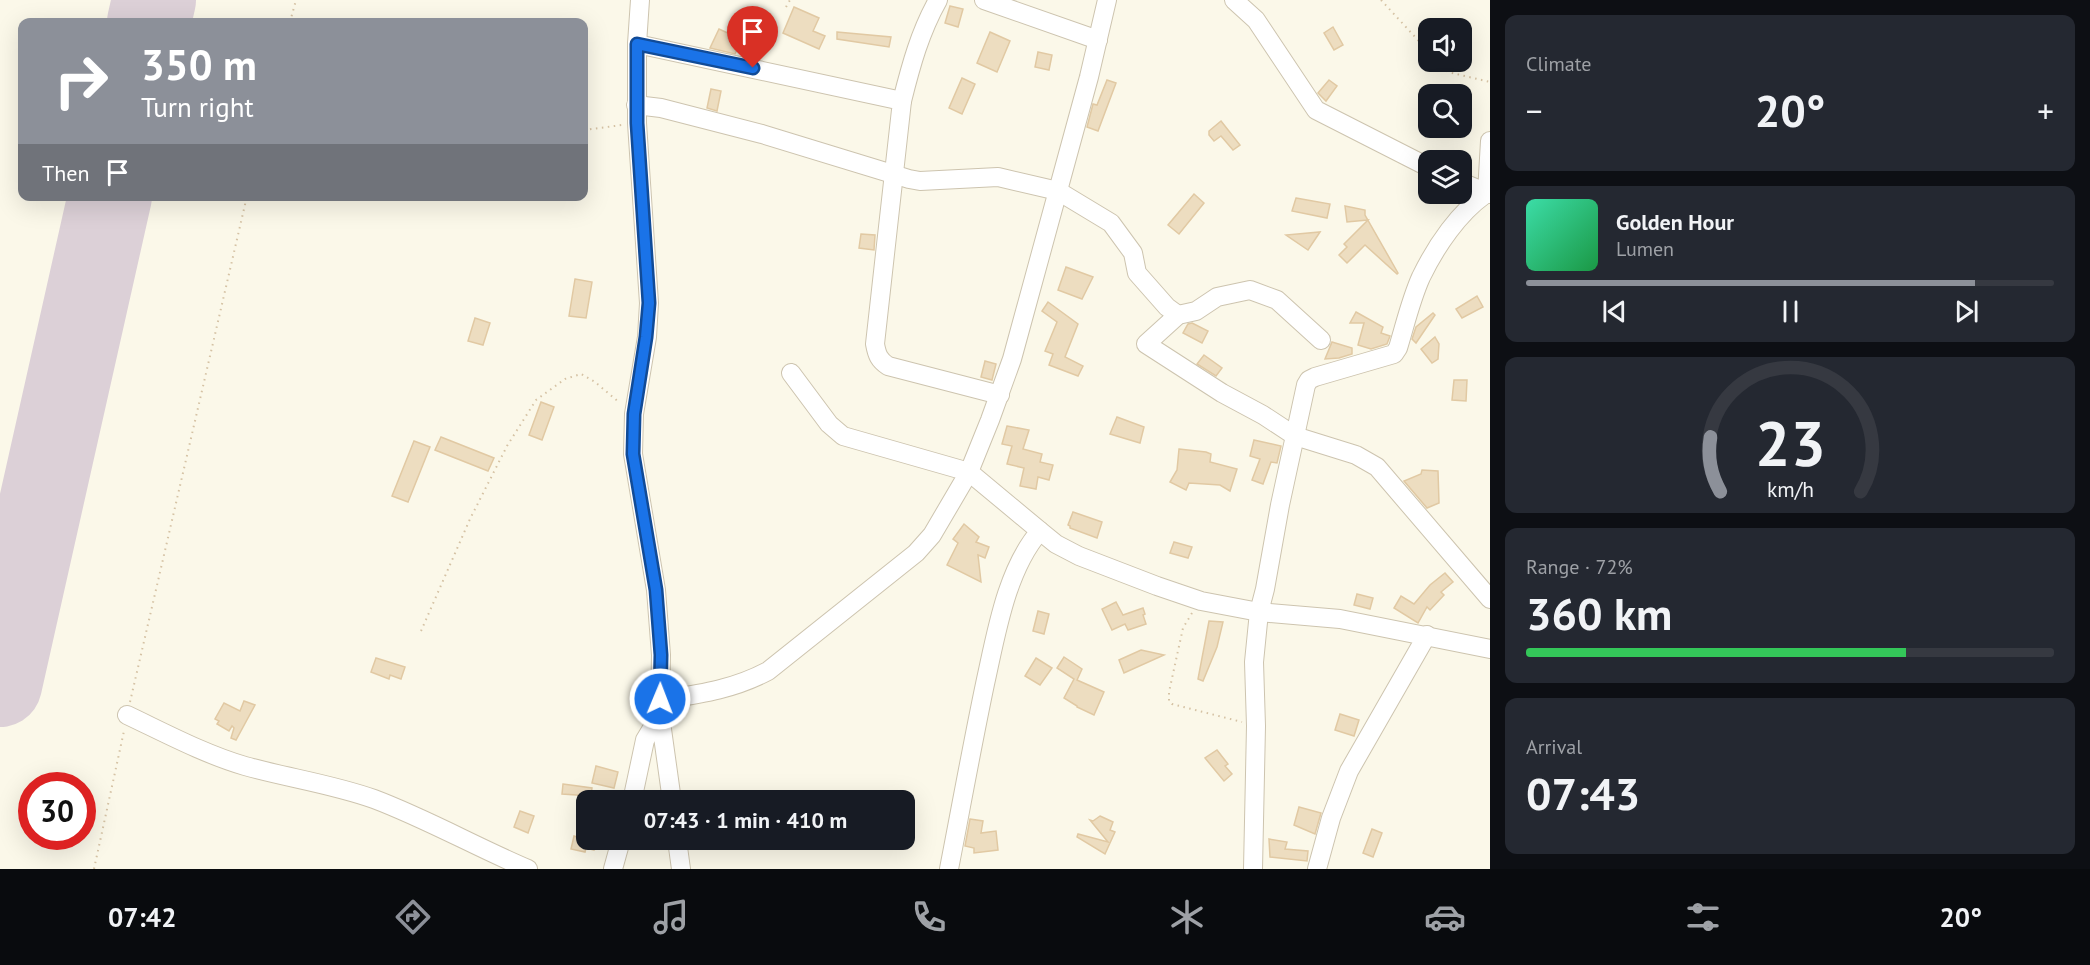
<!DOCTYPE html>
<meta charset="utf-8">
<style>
:root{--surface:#171b24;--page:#242831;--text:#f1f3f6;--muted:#9ea1a6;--line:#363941;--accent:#8c9099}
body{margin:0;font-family:"PT Sans",sans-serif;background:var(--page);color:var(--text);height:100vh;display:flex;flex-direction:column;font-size:22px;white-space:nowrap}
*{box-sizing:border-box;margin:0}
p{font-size:20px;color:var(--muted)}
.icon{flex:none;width:33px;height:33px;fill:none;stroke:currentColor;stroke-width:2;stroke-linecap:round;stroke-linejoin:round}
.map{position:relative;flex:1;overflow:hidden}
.details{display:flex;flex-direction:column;gap:15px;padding:15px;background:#0d0f14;width:600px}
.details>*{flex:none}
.guide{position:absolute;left:18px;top:18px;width:570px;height:183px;border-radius:12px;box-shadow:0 6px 24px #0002;background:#8c9099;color:#fff;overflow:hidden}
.tools{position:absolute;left:1418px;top:18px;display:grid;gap:12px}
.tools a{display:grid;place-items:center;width:54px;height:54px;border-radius:12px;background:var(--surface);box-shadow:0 6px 24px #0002;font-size:30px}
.speed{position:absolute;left:18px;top:772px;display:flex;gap:12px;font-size:30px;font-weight:700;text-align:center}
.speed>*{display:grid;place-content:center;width:78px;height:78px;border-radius:50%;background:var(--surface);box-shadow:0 6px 24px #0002;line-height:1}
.speed .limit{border:9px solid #d22;background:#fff;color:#111}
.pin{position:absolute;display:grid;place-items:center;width:51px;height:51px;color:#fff;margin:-62px -26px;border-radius:50% 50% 50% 0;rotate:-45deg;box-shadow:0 0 6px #0007}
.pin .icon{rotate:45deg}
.me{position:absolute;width:66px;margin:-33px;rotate:1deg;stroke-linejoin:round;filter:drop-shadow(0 0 4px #0008)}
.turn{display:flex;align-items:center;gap:21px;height:126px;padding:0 24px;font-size:27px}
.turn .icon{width:78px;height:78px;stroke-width:2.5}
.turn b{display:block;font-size:42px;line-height:51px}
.then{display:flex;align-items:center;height:57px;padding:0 24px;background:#0003;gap:12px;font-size:22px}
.big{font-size:45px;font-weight:800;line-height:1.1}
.details .widget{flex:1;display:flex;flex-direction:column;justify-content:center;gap:9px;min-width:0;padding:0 21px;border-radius:12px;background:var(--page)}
.details .dial{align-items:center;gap:0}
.dial svg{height:156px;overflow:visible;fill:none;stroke:var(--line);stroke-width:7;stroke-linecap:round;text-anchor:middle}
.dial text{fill:var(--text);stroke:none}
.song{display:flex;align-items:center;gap:18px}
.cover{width:72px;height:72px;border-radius:9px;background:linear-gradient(135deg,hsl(160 70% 55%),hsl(140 70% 35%))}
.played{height:6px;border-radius:3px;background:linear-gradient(90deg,var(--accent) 85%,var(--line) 85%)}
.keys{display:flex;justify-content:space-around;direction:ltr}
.heat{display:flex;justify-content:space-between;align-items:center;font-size:33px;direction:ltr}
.charge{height:9px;border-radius:4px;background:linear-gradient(90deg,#34c759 72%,var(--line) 0)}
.trip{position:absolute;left:576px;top:790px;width:339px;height:60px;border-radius:12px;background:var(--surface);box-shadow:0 6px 24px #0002;font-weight:800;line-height:60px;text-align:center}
.menu{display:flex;height:96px;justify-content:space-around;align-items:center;background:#090b0e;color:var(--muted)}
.menu .icon{width:42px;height:42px}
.menu .current{color:var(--accent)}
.menu b{font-size:27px;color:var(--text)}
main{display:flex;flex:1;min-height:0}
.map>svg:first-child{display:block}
</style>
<main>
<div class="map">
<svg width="1490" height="869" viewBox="0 0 1490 869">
<rect width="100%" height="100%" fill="#fbf8e9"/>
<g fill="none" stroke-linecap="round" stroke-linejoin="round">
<!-- runway -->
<g stroke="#dcd0d7" stroke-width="84">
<polyline points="149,22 154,0"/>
<polyline points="0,685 110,196"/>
</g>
</g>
<!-- building -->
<g fill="#edddc0" stroke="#e1c9a3" stroke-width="1.5">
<polygon points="950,6 963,9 958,27 945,23"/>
<polygon points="794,7 819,18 813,31 825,36 819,49 783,33"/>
<polygon points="1333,27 1343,45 1334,50 1324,33"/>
<polygon points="719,29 730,34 728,38 740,43 735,54 710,48"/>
<polygon points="837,32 891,37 889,47 837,39"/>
<polygon points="990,32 1010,41 997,72 977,63"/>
<polygon points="1038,52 1052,55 1049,70 1035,67"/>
<polygon points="962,78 975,84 962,114 949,108"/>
<polygon points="1107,80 1116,83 1098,131 1087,127 1093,104 1097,105"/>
<polygon points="1329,80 1337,86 1326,101 1318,93"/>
<polygon points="711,89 721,91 717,111 707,108"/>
<polygon points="1221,121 1240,145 1233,150 1221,136 1214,141 1209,135 1209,131"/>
<polygon points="1194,194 1204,203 1179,234 1168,225"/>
<polygon points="1296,198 1330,204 1327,218 1292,211"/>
<polygon points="1345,206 1365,210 1365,215 1398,273 1397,274 1365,245 1347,263 1339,255 1347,247 1344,244 1368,220 1347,222"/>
<polygon points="1320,232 1308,250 1286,235"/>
<polygon points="861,234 875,235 874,250 859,248"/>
<polygon points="1066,267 1093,277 1082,299 1058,290"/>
<polygon points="575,279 592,282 586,318 569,316"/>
<polygon points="1477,296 1483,307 1462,318 1456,309"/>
<polygon points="1048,302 1078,324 1065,357 1083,366 1078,376 1049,365 1053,354 1045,351 1057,322 1042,311"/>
<polygon points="1356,312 1383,327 1381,333 1390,336 1387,344 1371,349 1358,345 1364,323 1350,323"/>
<polygon points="1433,313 1435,315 1416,343 1412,339 1416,327"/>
<polygon points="475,318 490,323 483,345 468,341"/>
<polygon points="1192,323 1208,331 1202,343 1183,333 1188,324"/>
<polygon points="1435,337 1439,344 1438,359 1432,363 1421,349"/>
<polygon points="1332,342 1352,348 1352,354 1339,358 1325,359"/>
<polygon points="1204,355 1222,368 1216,376 1197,364"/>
<polygon points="985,361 996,364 992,380 981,377"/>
<polygon points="1454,380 1467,380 1466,401 1452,400"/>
<polygon points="541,402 554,407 542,440 529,435"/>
<polygon points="1117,417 1144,427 1140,443 1110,434"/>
<polygon points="1007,426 1029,430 1023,449 1042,454 1040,462 1053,465 1049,480 1038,477 1036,489 1020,486 1024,468 1007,464 1012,446 1002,444"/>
<polygon points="441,437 494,458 488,471 435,450"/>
<polygon points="1254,440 1281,446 1277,463 1271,462 1263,484 1252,480 1260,459 1250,456"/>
<polygon points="414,441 430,447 408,502 392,496"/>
<polygon points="1179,449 1206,452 1211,454 1210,462 1237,469 1230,491 1220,485 1189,483 1186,490 1170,482 1177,470"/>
<polygon points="1422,470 1438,471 1439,503 1427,508 1404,481 1421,474"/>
<polygon points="1073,512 1102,522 1097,538 1070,528 1070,526 1068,525"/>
<polygon points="964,524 979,537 976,542 989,547 985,558 978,555 981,582 947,565 958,543 953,539"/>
<polygon points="1174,542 1192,547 1188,558 1170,553"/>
<polygon points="1445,573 1453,582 1441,592 1444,595 1430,610 1427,607 1418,623 1394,608 1401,596 1414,604 1430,585"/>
<polygon points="1357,594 1373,598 1370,609 1354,605"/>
<polygon points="1116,602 1123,615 1143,608 1145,614 1143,615 1146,624 1128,630 1125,624 1112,630 1102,609"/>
<polygon points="1038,611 1049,614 1044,634 1033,631"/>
<polygon points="1209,621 1223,622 1217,647 1203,681 1198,679"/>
<polygon points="1141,650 1164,655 1124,673 1119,660"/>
<polygon points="1064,657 1082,669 1077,680 1104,692 1094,715 1077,707 1077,706 1064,698 1074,679 1057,668"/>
<polygon points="376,658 405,667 401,679 390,675 389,679 371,672"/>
<polygon points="1036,658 1052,668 1040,685 1025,676"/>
<polygon points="244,701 255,705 236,740 231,738 234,728 232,726 229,731 217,724 219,721 215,719 224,703 240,711"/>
<polygon points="1340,714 1359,720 1354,736 1335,730"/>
<polygon points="1217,750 1228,764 1225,766 1232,774 1224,781 1205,758"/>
<polygon points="596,766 618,772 614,788 592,783"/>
<polygon points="563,784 592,788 591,796 562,794"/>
<polygon points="1299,807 1321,813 1315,834 1294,825"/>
<polygon points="520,811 534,816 528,833 514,827"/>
<polygon points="1100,816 1113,822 1110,830 1115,832 1105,854 1077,837 1078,834 1108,842 1090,820 1093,821"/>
<polygon points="970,819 983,821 981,833 996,831 998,850 974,853 974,848 965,846"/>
<polygon points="1372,829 1382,833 1373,857 1363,853"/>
<polygon points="574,836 586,840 596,841 594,850 586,848 585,852 571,849"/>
<polygon points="1269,839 1287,842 1285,849 1308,851 1307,861 1270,857"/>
</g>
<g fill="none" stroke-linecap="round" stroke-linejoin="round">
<defs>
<g id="minor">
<polyline points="640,0 637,44 637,123 649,303 647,337 634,414 633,454 656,590 661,655 660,715 672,801"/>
<polyline points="984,0 1098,40"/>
<polyline points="1234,0 1256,20 1316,110 1428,167"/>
<path d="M 637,44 L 902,101 L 875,344 C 877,355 879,360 888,366 L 1000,395"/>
<path d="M 902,101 C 911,65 920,32 938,0"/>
<polyline points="636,105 661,108 762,134 909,179 920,181 998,177 1058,191 1111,223 1133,253 1137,273 1167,307 1178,315"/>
<polyline points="1461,182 1490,194"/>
<polyline points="1321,340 1277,300 1250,290 1217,297 1196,311 1178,315 1146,344 1222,393 1263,415 1295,436 1356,455 1377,467 1490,599"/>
<polyline points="1040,531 1056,544 1079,556 1157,586 1201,601 1259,612 1340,619 1490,649"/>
<path d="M 660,700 C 699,694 732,690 768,671 L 916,553 L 932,535 L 969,472 L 843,436 L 829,424 L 791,373"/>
<path d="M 127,715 C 165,733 204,754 245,766 C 288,778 332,784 374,799 C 427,819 476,847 528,869"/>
<polyline points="632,801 645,740 660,715"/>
<polyline points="677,840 681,869"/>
<polyline points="613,869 621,840"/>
<path d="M 949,869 C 961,807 972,746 985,684 C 996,635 1006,570 1040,531 L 969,472 L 990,420 L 1012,359 L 1089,77 L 1107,0"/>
<path d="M 1253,869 L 1256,726 L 1254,662 L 1259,612 L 1265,589 L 1280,505 L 1306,385 L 1309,380 L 1315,377 L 1394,354 L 1398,348 C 1405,325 1411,299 1421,277 C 1436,246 1459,212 1487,193 L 1490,141"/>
<polyline points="1317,869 1331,818 1349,771 1427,635"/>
</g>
</defs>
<!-- minor casing -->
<use href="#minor" stroke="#cdc4af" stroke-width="20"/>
<!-- path -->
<g stroke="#d5c2a4" stroke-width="2" stroke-dasharray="1.5 4.5" stroke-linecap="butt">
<polyline points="1381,0 1428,51"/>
<polyline points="786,7 790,0"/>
<polyline points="290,22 296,0"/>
<polyline points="1438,62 1448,72 1490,82"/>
<polyline points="584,130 622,125"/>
<polyline points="1192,613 1183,628 1169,692 1169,701 1172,704 1242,722"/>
<polyline points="421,631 470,519 507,446 536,400 565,379 581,374 595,382 620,403"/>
<polyline points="130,702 247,196"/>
<polyline points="94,869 124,731"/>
</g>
<!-- minor -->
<use href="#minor" stroke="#fff" stroke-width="18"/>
</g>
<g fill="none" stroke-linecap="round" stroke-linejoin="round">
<defs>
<polyline id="route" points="660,699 661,655 656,590 633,454 634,414 646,337 649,303 637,123 637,44 753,68"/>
</defs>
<!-- route casing -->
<use href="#route" stroke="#114b97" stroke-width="15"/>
<!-- route -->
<use href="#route" stroke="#1a73e8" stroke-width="10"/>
</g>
</svg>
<div class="tools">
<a><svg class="icon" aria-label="sound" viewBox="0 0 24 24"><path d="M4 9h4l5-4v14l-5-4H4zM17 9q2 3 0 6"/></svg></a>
<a><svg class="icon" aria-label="search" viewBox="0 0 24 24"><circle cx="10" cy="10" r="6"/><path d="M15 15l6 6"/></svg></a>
<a><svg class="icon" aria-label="layers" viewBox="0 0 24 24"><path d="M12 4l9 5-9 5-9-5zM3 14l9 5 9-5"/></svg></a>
</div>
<div class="speed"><div class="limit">30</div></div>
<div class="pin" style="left:753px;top:68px;background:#d93025"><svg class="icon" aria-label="arrive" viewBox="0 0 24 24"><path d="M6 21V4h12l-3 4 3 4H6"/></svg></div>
<svg class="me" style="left:660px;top:699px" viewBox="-20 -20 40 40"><circle r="17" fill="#1a73e8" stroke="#fff" stroke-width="3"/><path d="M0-11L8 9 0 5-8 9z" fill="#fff"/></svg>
<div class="trip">07:43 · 1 min · 410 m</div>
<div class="guide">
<div class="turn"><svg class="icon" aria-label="right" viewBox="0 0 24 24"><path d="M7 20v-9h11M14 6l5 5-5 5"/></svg><div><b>350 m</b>Turn right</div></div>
<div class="then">Then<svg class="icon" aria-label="arrive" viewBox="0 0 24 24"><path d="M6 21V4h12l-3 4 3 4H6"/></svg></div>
</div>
</div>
<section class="details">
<div class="widget"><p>Climate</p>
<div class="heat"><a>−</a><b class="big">20°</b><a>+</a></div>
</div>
<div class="widget">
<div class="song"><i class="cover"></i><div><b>Golden Hour</b><p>Lumen</p></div></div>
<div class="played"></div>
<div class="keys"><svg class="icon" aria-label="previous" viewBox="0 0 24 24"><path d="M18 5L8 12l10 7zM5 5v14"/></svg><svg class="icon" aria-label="pause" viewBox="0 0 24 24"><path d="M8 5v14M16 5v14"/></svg><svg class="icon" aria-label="next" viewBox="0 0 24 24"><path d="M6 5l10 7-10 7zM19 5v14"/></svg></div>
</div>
<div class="widget dial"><svg viewBox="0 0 100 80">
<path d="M14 69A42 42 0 1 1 86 69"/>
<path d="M14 69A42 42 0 0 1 9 41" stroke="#8c9099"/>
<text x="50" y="56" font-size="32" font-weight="700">23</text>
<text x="50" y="72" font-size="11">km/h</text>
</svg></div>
<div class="widget"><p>Range · 72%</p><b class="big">360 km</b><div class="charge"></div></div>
<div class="widget"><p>Arrival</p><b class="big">07:43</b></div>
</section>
</main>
<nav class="menu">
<b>07:42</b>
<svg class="icon current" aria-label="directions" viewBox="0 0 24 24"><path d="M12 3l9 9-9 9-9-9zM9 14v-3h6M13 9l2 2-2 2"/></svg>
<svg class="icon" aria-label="music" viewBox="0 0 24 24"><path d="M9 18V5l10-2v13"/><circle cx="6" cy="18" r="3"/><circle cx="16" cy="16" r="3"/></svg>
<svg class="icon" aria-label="phone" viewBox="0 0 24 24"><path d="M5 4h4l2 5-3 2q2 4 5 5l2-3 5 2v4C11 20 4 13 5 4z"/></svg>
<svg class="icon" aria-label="climate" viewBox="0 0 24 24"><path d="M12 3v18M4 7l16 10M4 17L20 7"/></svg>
<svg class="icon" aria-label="car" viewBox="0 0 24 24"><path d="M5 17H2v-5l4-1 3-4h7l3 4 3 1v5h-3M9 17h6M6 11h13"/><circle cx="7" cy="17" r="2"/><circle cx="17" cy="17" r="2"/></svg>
<svg class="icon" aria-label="filters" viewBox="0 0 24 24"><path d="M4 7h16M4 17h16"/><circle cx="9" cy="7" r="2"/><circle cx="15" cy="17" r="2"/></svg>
<b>20°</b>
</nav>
